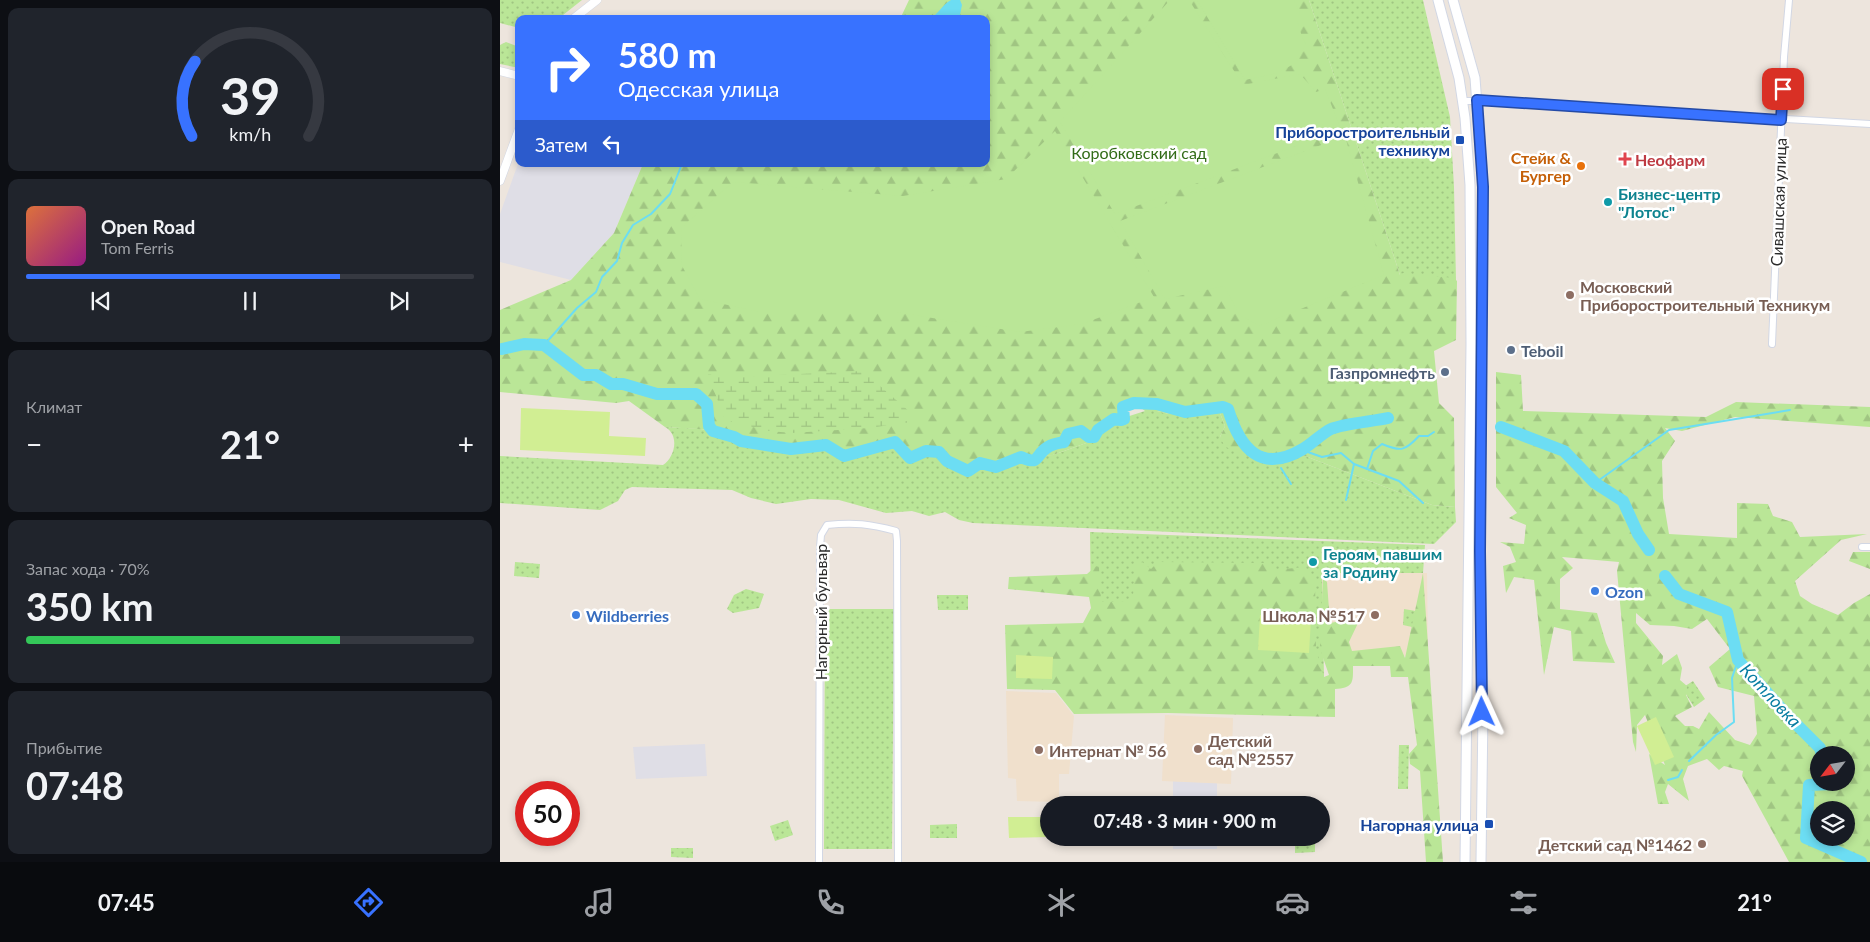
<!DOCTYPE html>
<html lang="ru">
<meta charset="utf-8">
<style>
:root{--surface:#171b24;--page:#20242c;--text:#f1f3f6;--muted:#9ea1a6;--line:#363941;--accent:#3872ff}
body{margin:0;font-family:Lato,sans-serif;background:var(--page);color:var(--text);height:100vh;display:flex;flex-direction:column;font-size:19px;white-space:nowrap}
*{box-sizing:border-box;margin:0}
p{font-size:16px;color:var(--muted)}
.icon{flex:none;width:28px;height:28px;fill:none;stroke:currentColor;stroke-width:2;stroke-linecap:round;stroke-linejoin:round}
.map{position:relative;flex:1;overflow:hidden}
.sheet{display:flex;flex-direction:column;gap:8px;padding:8px;background:#0d0f14;width:500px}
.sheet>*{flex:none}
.hud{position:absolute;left:15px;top:15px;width:475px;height:152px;border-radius:10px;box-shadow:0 2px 8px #0003;background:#3872ff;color:#fff;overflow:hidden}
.needle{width:32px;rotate:239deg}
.tools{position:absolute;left:1310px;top:746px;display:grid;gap:10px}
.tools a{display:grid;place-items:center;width:45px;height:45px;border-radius:50%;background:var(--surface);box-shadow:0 2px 8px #0003;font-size:25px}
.speed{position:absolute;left:15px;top:781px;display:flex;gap:10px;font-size:25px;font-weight:700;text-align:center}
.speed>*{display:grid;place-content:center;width:65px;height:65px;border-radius:50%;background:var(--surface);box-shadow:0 2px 8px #0003;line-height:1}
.speed .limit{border:8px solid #d22;background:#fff;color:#111}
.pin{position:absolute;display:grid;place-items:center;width:42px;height:42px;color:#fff;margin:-21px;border-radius:10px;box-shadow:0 2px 8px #0006}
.me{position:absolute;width:55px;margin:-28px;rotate:359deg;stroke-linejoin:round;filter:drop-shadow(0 0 4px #0008)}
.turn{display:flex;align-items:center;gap:18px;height:105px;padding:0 20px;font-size:22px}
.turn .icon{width:65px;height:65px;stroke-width:2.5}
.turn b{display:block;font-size:35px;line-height:42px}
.then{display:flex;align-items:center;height:48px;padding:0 20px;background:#0003;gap:10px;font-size:19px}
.big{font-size:38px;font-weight:700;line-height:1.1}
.sheet .widget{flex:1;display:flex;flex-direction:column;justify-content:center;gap:8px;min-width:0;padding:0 18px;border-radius:10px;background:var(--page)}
.sheet .dial{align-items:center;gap:0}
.dial svg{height:130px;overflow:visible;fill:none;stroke:var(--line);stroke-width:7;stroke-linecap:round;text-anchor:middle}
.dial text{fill:var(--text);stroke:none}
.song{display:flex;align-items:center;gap:15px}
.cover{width:60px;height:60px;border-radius:8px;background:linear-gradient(135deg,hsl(20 70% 55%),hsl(310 70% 35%))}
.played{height:5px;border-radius:2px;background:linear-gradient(90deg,var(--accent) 70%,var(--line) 70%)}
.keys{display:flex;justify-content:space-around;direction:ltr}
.heat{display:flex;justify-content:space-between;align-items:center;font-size:28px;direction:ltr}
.charge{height:8px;border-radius:4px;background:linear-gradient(90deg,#34c759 70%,var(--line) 0)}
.trip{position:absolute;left:540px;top:796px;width:290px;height:50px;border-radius:25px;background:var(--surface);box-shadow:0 2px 8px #0003;font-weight:700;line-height:50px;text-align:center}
.tab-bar{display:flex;height:80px;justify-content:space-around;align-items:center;background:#090b0e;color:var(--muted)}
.tab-bar .icon{width:35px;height:35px}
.tab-bar .on{color:var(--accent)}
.tab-bar b{font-size:22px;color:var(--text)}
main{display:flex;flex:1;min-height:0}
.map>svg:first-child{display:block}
</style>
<main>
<section class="sheet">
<div class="widget dial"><svg viewBox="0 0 100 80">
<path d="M14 69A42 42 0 1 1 86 69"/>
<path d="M14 69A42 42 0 0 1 16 23" stroke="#3872ff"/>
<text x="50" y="56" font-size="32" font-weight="700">39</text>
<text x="50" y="72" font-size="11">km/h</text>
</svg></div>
<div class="widget">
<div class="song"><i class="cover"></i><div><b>Open Road</b><p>Tom Ferris</p></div></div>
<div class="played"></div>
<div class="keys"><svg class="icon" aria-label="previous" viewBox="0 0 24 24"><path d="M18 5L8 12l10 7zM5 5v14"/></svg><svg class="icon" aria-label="pause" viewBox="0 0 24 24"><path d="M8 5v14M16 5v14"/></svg><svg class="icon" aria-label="next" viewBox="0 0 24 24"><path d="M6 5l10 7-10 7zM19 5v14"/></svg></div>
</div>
<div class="widget"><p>Климат</p>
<div class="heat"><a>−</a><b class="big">21°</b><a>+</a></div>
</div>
<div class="widget"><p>Запас хода · 70%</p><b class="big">350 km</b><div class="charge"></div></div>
<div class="widget"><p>Прибытие</p><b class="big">07:48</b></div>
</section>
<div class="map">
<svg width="1370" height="862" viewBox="0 0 1370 862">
<defs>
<pattern id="grass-dots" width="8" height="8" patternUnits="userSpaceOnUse" patternTransform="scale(1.25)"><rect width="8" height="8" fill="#bae697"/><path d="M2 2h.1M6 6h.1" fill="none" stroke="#a0c582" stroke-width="1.8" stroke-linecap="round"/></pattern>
<pattern id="forest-firs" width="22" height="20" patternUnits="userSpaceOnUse" patternTransform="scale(1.25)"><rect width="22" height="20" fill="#bae697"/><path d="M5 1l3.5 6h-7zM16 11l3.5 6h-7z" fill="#a0c582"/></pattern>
<pattern id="wetland-marsh" width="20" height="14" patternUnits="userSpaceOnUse" patternTransform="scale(1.25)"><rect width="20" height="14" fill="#bae697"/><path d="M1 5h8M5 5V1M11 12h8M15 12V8" fill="none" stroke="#a0c582"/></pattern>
</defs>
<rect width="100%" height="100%" fill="#ede5dd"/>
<!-- industrial -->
<g fill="#dfdee6">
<polygon points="19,161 19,164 143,164 114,233 71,280 0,262 0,214"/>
<polygon points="205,744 207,776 136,779 133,747"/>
<polygon points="673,781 717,783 717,805 673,805"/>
<rect x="673" y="838" width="44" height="11"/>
</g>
<!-- education -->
<g fill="#f0e0cc">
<polygon points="822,573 927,573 928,656 822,656"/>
<polygon points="506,691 556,693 574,716 569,774 559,774 559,802 517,801 516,779 508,778"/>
<polygon points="665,715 733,718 731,784 662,781"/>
</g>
<!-- grass -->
<g fill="url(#grass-dots)">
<polygon points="0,0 82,0 58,19 19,19 19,28 0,23"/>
<polygon points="809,0 923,0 950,117 954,187 956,281 900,275"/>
<polygon points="6,42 19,47 19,68 0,64 0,45"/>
<path d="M 716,410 L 720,413 L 725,426 L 720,437 L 765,457 L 800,454 L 932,505 L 955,507 L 956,522 L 934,544 L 473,523 L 459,520 L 445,512 L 429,516 L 412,511 L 386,513 L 339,500 L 311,499 L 276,504 L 251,498 L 232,490 L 132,487 L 125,490 L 118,501 L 100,510 L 0,503 L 0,456 L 163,465 C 175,457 180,435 165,427 C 190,429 220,427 241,440 L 291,447 L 327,444 L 348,454 L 395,440 L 411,455 L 426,449 L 440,449 L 450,462 L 480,461 L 495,465 L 519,456 L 553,455 L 589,442 L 597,429 L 614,418 L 620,419 L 645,411 L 657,411 L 669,414 Z"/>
<polygon points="590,532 925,545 923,573 822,573 824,677 591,608"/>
<polygon points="15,562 40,564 39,578 14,576"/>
<polygon points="246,589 264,594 259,608 233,613 227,609 234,595"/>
<polygon points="437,595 468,595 468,610 438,610"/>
<polygon points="325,609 394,609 392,849 324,849"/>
<polygon points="904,609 916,611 912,627 903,625"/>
<polygon points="1193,681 1205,699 1194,707 1182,688"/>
<polygon points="899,745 909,745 908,789 898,789"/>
<polygon points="288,820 293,835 275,841 270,826"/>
<polygon points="457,824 457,838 430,838 430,825"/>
<polygon points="815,840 815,852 795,853 795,841"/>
<polygon points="171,848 193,848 193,858 171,857"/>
</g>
<!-- forest -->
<g fill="url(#forest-firs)" fill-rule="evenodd">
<polygon points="409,0 809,0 900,275 903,273 954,278 957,281 956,340 934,351 939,403 954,418 955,507 932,505 800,454 765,457 744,455 726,447 721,440 720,437 725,426 720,413 716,410 669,414 657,411 645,411 634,402 622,406 623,418 613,418 598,429 589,442 553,455 519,456 495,466 480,461 467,469 450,462 440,449 426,449 411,455 395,440 348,454 327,444 291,447 241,440 235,436 214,430 165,427 129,401 116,403 0,392 0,310 71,280 114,233 143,164 486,164 486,19 400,19"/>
<path d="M 996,372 L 1021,375 L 1023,411 L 1206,417 L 1236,402 L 1370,407 L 1370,427 L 1235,417 L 1182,431 L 1165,428 L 1175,441 L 1162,461 L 1163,498 L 1169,534 L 1237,538 L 1237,503 L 1268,504 L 1273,516 L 1292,522 L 1300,537 L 1367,534 L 1341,540 L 1295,581 L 1300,596 L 1312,604 L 1338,615 L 1354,603 L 1370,594 L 1370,862 L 1289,862 L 1242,776 L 1243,771 L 1224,766 L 1219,770 L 1207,759 L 1188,766 L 1183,779 L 1189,801 L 1168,784 L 1165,792 L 1169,804 L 1158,804 L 1149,754 L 1165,765 L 1145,715 L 1137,725 L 1136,752 L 1133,742 L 1117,571 L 1119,562 L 1062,557 L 1073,568 L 1060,579 L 1060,609 L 1097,613 L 1106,643 L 1115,663 L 1073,661 L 1071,631 L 1054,627 L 1044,675 L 1034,580 L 1014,577 L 1006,593 L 1003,566 L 1016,562 L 1010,547 L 1000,542 L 1024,544 L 1026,525 L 1009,518 L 1017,513 L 996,487 ZM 1136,613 L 1150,625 L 1174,626 L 1192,629 L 1207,619 L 1230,649 L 1209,667 L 1218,687 L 1254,696 L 1257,734 L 1250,745 L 1235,740 L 1209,712 L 1199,729 L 1193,726 L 1185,726 L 1175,716 L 1192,707 L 1186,695 L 1187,686 L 1180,680 L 1182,668 L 1177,654 L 1162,665 L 1163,656 L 1136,623 ZM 1319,755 L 1346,755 L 1346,782 L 1319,782 ZM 1319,810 L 1346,810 L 1346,838 L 1319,838 Z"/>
<polygon points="1353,552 1370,552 1370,569 1349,561"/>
<path d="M 642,562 L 651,569 L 658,562 L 765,563 L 776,570 L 804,567 L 815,579 L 816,650 L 824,677 L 829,675 L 820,649 L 823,578 L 827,582 L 830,623 L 841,621 L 842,609 L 859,621 L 849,642 L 852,651 L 900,646 L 905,658 L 923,573 L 943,862 L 926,862 L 920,771 L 910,764 L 909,754 L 917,745 L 908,677 L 891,677 L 890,666 L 853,666 C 853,682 854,688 835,689 L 835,717 L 668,713 L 574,714 L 555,690 L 507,689 L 505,625 L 583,623 L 591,608 L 589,597 L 508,589 L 509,577 L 587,574 L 596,566 L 599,568 L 601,600 L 603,602 L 629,601 L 633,598 L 635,567 Z"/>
</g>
<!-- wetland -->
<polygon fill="url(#wetland-marsh)" points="363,371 411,413 411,422 369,428 292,433 269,431 225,420 208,374 238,377"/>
<!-- garden -->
<g fill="#bae697">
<polygon points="622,0 640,0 618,25"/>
<polygon points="670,0 689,0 743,85 800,74 816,92 825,89 841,129 615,214 560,122"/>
<polygon points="697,0 794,0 800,14 797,20 802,37 806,44 797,62 778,73 745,80"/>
<polygon points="555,131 654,297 582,324 520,332 395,312 260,312 200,299 181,264 182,227 233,182 403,196 506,179"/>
<polygon points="845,136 884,275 759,326 740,315 724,286 665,299 620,221"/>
</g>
<!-- pitch -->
<g fill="#d1ee93">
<polygon points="21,408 110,412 109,436 146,438 145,456 20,450"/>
<polygon points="760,615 811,619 809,653 758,650"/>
<polygon points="516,655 553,657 552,679 516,678"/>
<polygon points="1156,717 1174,757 1155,765 1137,726"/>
<polygon points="508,817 549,817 549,837 509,838"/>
</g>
<!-- water -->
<path fill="#6cddf3" d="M 451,0 L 460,0 L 462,5 L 460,15 L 453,19 L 430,19 C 439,13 442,5 451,0 Z"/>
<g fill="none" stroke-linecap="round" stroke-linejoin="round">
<!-- stream -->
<g stroke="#6cddf3" stroke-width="2">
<polyline points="44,345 77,308 96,292 102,277 117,261 122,243 133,225 151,214 170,194 182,164"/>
<polyline points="802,450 822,457 841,453 854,464 899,481 923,503"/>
<polyline points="777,460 778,463"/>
<polyline points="781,468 791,484"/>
<path d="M 867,469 L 873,451 L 882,444 C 901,452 905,451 919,436 L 928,436 L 934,432"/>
<polyline points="1095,483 1169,430 1290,410"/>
<polyline points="846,500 854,464"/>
<polyline points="1189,761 1216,735 1234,722 1232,678 1238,660"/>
<polyline points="1168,780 1178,777 1182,770"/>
</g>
<!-- river -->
<g stroke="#6cddf3" stroke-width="12">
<path d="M 2,349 L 24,344 L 44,345 L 83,375 L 96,375 L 111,384 L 123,384 L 157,394 L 196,394 L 207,404 L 209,426 L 213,431 L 234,437 L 241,441 L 291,449 L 326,445 L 344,456 L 395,442 L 410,458 L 426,451 L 439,452 L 447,461 L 468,471 L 480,463 L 496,467 L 521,457 C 541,466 534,455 548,447 C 552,444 559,443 564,442 L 568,434 L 581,431 L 589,437 L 594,437 L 598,430 L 614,419 L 621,420 L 624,419 L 623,407 L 634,403 L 657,404 L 685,412 L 723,407 L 728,409 C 740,449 761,474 803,449 C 813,443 821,434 831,429 C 841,424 875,421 888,418"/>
<polyline points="1001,427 1064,451 1095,483 1123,501 1138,534 1149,550"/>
<polyline points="1165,576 1179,594 1227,612 1238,660 1286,714 1320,748 1322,755"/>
<polyline points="1332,782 1332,784 1309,785 1306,838 1361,862"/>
</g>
<defs>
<g id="minor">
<polyline points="962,101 986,101 1370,124"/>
<polyline points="1272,344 1284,57 1289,0"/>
<polyline points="1362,547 1370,547"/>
<path d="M 319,862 L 320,547 L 321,535 L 327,525 C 354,522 370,524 396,531 L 397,541 L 398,862"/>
</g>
<g id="tertiary">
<polyline points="73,19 97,0"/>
<polyline points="0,71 19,76"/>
<polyline points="0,181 19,129"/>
</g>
<g id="secondary">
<polyline points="938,0 959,78 965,118 970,185 971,344 965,862"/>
<polyline points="953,0 975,78 983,187 980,551 983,712 981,862"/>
</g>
</defs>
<!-- minor casing -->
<use href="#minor" stroke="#d2d7e4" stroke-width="8"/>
<!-- tertiary casing -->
<use href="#tertiary" stroke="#d2d7e4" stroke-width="9"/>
<!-- secondary casing -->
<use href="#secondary" stroke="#d2d7e4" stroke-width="11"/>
<!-- minor -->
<use href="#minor" stroke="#fff" stroke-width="6"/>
<!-- tertiary -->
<use href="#tertiary" stroke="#fff" stroke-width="8"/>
<!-- secondary -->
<use href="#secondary" stroke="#fff" stroke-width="9"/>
</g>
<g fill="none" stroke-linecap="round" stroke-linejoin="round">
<defs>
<polyline id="route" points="982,712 980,551 983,187 977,100 1281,120 1283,89"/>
</defs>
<!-- route casing -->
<use href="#route" stroke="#244aa6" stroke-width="12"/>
<!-- route -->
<use href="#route" stroke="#3872ff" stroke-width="9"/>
</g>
<!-- markers -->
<g fill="#1a4fb4" stroke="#fff" stroke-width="2">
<rect x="955" y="135" width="10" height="10" rx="2.5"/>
<rect x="984" y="819" width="10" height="10" rx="2.5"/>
</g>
<path fill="#e0444e" stroke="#fff" stroke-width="2" d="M1122.5 151.5h5v5h5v5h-5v5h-5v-5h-5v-5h5z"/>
<circle fill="#e8710a" stroke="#fff" stroke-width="2" cx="1081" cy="166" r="5"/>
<g fill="#0f9aa8" stroke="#fff" stroke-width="2">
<circle cx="1108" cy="202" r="5"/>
<circle cx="813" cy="562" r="5"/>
</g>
<g fill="#8d6e63" stroke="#fff" stroke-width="2">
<circle cx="1070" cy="295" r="5"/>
<circle cx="875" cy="615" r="5"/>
<circle cx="698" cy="749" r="5"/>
<circle cx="539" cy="750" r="5"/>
<circle cx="1202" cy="844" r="5"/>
</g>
<g fill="#5c6f8a" stroke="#fff" stroke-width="2">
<circle cx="1011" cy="350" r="5"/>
<circle cx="945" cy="372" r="5"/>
</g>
<g fill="#3f7fe0" stroke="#fff" stroke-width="2">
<circle cx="1095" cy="591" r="5"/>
<circle cx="76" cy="615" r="5"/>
</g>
<g text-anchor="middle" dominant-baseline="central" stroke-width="5" stroke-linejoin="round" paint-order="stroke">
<!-- transit labels -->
<g font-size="16" font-weight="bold" fill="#164399" stroke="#fff" text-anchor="end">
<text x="950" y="131">Приборостроительный<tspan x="950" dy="18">техникум</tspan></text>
<text x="979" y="824">Нагорная улица</text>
</g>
<!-- park labels -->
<g font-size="16" fill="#326c18" stroke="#fff">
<text x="639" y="152">Коробковский сад</text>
</g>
<!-- food labels -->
<g font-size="16" font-weight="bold" fill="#c56008" stroke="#fff" text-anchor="end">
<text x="1071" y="157">Стейк &amp;<tspan x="1071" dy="18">Бургер</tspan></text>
</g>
<!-- health labels -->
<g font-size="16" font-weight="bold" fill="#be3a42" stroke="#fff" text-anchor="start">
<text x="1135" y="159">Неофарм</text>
</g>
<!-- culture labels -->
<g font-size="16" font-weight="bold" fill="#0d838f" stroke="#fff" text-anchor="start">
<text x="1118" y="193">Бизнес-центр<tspan x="1118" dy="18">"Лотос"</tspan></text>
<text x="823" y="553">Героям, павшим<tspan x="823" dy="18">за Родину</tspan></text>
</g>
<!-- street labels -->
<g font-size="16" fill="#2b2b2b" stroke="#fff">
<text transform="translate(1278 202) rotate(-88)">Сивашская улица</text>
<text transform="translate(320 612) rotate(-90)">Нагорный бульвар</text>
</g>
<!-- education labels -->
<g font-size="16" font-weight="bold" fill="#785e54" stroke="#fff" text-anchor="start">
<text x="1080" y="286">Московский<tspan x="1080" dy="18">Приборостроительный Техникум</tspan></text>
<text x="865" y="615" text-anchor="end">Школа №517</text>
<text x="708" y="740">Детский<tspan x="708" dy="18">сад №2557</tspan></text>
<text x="549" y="750">Интернат № 56</text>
<text x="1192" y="844" text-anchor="end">Детский сад №1462</text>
</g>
<!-- service labels -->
<g font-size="16" font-weight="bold" fill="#4e5e75" stroke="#fff" text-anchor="start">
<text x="1021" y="350">Teboil</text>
<text x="935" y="372" text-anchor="end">Газпромнефть</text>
</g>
<!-- shop labels -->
<g font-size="16" font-weight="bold" fill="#366cbe" stroke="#fff" text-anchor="start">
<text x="1105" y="591">Ozon</text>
<text x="86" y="615">Wildberries</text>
</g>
<!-- water labels -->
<g font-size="18" font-style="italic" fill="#087da2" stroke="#fff">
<text transform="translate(1271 695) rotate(47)">Котловка</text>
</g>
</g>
</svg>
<div class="tools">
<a><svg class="needle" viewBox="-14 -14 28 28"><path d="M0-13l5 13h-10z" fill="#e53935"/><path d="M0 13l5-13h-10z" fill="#9ea1a6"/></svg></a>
<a><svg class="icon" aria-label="layers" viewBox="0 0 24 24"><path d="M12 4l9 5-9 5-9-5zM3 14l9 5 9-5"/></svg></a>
</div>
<div class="speed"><div class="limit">50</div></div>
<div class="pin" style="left:1283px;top:89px;background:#d93025"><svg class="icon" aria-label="arrive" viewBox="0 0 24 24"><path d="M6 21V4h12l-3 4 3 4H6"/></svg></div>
<svg class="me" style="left:982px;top:712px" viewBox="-20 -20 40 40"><path d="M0-17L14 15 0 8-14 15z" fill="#3872ff" stroke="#fff" stroke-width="4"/></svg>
<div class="trip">07:48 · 3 мин · 900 m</div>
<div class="hud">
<div class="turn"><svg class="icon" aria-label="right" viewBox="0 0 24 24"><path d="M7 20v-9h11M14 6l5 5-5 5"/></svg><div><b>580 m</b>Одесская улица</div></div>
<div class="then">Затем<svg class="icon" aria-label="left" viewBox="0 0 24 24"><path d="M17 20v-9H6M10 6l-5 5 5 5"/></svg></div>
</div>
</div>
</main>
<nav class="tab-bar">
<b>07:45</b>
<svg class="icon on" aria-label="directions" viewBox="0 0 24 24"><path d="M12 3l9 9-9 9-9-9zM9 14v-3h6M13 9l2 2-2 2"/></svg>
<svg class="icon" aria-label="music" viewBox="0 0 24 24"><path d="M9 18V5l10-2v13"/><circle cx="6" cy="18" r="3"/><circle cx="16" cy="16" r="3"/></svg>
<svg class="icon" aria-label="phone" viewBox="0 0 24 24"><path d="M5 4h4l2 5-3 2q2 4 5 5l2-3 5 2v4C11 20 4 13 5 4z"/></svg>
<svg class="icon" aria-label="climate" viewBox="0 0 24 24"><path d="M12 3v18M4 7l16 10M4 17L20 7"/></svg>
<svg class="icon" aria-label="car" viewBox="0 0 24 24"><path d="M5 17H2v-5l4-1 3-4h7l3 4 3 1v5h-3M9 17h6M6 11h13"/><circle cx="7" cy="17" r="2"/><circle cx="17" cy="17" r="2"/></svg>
<svg class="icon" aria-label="filters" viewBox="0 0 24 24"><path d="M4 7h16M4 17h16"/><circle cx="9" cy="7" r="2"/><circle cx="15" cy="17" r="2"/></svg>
<b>21°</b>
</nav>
